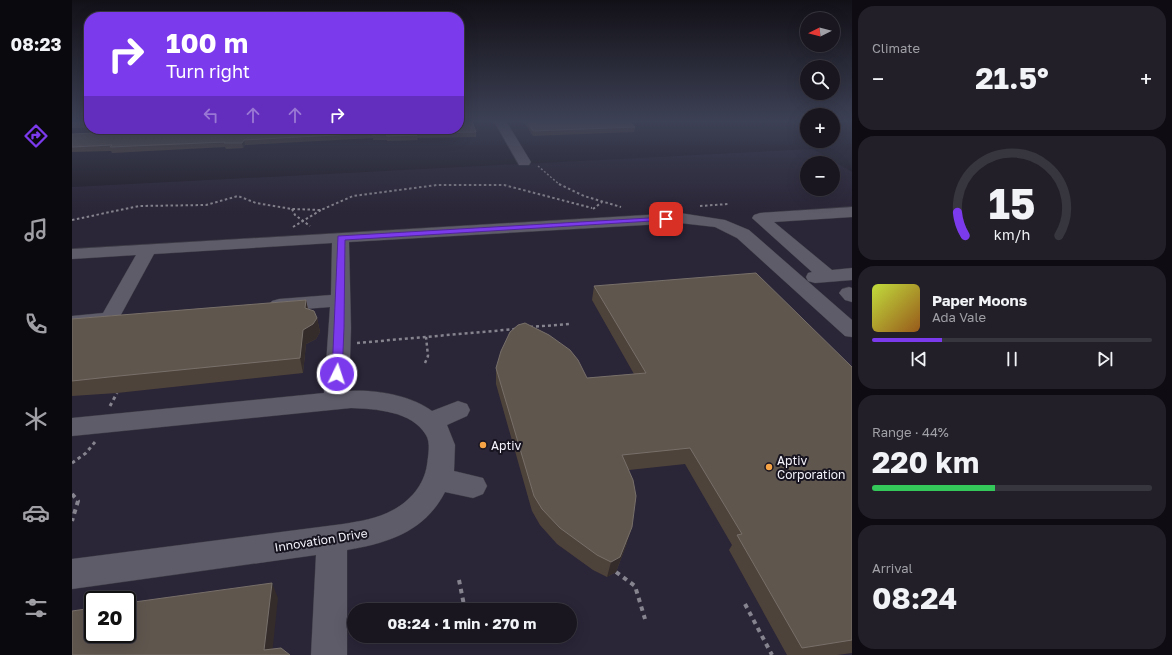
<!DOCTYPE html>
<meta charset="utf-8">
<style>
:root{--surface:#191620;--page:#221f29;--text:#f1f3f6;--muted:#9f9fa5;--line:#37353e;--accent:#7c3aed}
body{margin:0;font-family:"Golos Text",sans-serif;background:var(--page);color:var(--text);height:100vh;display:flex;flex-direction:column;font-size:15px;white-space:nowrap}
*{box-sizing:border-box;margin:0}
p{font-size:13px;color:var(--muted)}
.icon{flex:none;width:22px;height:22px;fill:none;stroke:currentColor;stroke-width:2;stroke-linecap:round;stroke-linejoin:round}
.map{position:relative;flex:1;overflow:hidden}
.side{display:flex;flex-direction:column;gap:6px;padding:6px;background:#0e0c12;width:320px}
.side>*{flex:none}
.guide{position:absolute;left:12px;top:12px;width:380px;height:122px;border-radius:16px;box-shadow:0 4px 16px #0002,0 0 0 1px var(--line);background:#7c3aed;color:#fff;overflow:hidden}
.needle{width:26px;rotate:264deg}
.tools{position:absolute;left:728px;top:12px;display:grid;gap:8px}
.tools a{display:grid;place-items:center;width:40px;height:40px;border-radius:50%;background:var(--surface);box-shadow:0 4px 16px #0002,0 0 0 1px var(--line);font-size:20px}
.speed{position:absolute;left:12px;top:591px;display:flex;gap:8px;font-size:20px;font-weight:700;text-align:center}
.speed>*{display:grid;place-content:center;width:52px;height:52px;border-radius:50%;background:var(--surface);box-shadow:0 4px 16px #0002,0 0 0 1px var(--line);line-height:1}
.speed .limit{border:2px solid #111;border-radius:6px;background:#fff;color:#111}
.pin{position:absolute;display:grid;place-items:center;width:34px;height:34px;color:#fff;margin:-17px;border-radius:8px;box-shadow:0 2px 6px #0006}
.me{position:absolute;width:44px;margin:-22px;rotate:4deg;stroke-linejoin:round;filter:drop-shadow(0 0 3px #0008)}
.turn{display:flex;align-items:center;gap:14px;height:84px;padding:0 16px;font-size:18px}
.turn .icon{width:52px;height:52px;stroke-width:2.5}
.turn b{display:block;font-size:28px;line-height:34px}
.lanes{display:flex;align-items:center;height:38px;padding:0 16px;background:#0003;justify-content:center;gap:20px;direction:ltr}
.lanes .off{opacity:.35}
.big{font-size:30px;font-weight:700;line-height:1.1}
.side .widget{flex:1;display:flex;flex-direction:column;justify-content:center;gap:6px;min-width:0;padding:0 14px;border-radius:16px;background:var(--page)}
.side .dial{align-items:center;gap:0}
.dial svg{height:104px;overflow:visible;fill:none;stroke:var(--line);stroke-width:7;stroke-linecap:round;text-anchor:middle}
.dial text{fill:var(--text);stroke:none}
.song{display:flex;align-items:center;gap:12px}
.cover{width:48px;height:48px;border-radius:6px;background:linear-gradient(135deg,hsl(70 70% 55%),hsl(30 70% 35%))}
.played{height:4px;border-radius:2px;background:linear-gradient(90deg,var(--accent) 25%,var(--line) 25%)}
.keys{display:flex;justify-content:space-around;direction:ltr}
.heat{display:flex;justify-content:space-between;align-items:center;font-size:22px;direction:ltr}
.charge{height:6px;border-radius:3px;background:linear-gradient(90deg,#34c759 44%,var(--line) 0)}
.trip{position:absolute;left:275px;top:603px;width:230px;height:40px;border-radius:20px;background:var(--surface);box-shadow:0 4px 16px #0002,0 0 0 1px var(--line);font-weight:700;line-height:40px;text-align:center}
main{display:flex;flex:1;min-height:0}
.menu{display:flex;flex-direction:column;width:72px;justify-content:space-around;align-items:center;background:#0a090d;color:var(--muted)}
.menu .icon{width:28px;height:28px}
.menu .active{color:var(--accent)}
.menu b{font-size:18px;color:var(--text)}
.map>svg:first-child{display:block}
</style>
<main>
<nav class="menu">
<b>08:23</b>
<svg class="icon active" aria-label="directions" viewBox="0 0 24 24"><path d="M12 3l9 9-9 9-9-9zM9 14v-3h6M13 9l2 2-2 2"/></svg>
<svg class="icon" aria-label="music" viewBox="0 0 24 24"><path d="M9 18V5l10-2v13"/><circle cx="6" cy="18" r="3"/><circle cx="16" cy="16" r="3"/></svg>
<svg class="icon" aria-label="phone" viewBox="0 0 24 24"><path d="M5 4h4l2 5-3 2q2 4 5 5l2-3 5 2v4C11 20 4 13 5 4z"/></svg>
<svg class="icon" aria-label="climate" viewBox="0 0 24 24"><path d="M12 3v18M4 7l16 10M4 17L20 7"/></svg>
<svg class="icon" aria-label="car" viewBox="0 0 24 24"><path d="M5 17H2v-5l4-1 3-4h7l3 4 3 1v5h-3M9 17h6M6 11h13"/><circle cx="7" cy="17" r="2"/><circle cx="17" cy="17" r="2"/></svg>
<svg class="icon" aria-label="filters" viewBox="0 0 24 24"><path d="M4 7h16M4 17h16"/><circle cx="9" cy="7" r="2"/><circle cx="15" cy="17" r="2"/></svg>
</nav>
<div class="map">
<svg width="780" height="655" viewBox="0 0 780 655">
<rect width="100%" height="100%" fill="#211e2a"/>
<!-- built -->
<path fill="#2a2537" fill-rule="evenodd" d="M 741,149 L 780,172 L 780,655 L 0,655 L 0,187 ZM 735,163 L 761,163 L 761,189 L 735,189 ZM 21,600 L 55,600 L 55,634 L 21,634 ZM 282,610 L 498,610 L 498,636 L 282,636 Z"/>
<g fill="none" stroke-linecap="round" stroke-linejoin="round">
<defs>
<g id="minor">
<polygon points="422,121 434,121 459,162 457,165 447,165"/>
<polygon points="780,207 780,217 702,222 760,270 780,268 780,280 743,283 736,281 734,277 736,273 740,272 680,218 682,215 688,213"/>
<path d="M 608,213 L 653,220 L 677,230 L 780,320 L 780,337 L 773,336 L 665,238 L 643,227 L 608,223 L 277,242 L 279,328 L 277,391 C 302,389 339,395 360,411 L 386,401 L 395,404 L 398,410 L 395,416 L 375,425 L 383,445 L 382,471 L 411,478 L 415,486 L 411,494 L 401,498 L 373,492 C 353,531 317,543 275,550 L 275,655 L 239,655 L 244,555 L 0,589 L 0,559 L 271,524 C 288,521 305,519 321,510 C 338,501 352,485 355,465 C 356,456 359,443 354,435 C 340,411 304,409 279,408 L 0,436 L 0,418 L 252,393 L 258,307 L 207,311 L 200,309 L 197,305 L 200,301 L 207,299 L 259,295 L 260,243 L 82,254 L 45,322 L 0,328 L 0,316 L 31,313 L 64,255 L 0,259 L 0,249 Z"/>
<polygon points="777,287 780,288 780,302 773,300 767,293 770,289"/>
</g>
</defs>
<!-- minor casing -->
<use href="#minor" stroke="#3d3c45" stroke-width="1"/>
<!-- path-far4 -->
<polyline stroke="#86848e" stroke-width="1.5" stroke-dasharray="2 2" stroke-linecap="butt" points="466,166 488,185"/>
<!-- path-far3 -->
<g stroke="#86848e" stroke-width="2" stroke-dasharray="2.5 2.5" stroke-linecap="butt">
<polyline points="487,184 512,196 549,207"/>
<polyline points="628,206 656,204"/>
<polyline points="220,209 223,215 238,226"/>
<polyline points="521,209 530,202"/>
<polyline points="0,220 67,206 134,205 166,196 184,203 220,209 249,210 281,196 365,185 432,185 520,208"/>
<polyline points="221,227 249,210"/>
</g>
<!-- path-far2 -->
<g stroke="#86848e" stroke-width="2.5" stroke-dasharray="3 3" stroke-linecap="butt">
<polyline points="458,327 498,324"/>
<polyline points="285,343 444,329"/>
<polyline points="353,363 356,356 354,337"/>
</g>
<!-- path-far1 -->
<g stroke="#86848e" stroke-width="3" stroke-dasharray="3.5 3.5" stroke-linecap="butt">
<polyline points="38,406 45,393"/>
<polyline points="422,446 440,442"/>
<polyline points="0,463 14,453 23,442"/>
</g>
<!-- path -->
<g stroke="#86848e" stroke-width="4" stroke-dasharray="4.5 4.5" stroke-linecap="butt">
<polyline points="0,494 6,501 0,521"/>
<polyline points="544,572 563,586 573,619"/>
<polyline points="387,580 393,610"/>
<polyline points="673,604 700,655"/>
<polyline points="398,636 399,644"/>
</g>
<!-- minor -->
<use href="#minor" fill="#5f5c6a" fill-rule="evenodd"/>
</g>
<!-- wall -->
<g fill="#4e433a">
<rect x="0" y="121" width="17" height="7"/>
<polygon points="451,121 557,121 563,127 562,132 461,136"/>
<polygon points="404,132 404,137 345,138 346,140 315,141 315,140 301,140 301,138 173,145 171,148 154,149 153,147 40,153 39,151 0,152 0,134"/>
<polygon points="522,286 780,367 780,653 765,655 715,655 657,550 660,545 613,464 557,470 555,543 544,572 535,577 521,570 485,544 468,525 460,511 424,384 424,368 515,378 562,374 520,300"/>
<polygon points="234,300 236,309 245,318 248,332 244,339 234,344 231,373 45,393 0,396 0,319"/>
</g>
<!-- shaded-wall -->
<g fill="#342c2b">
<polygon points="172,140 173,145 171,148 170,143"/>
<polygon points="234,300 237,315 233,308"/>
<polygon points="245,318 248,332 244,339 234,344 231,373 228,358 231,330"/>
<polygon points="560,527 555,543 544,572 535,577 539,562"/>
<polygon points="200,583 206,598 200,655 192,650"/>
</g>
<!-- building -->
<g fill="#5f564e" stroke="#776f69">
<rect x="0" y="121" width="17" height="2"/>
<polygon points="387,121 400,121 404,132 345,133 345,135 315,136 314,134 300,135 300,133 172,140 170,143 152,143 153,142 38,147 40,145 0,147 0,134 109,129 387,129"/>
<polygon points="455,121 557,121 563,127 461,131"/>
<polygon points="684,273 780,367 780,640 730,648 665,535 670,534 618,448 550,455 561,480 564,496 560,527 548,557 539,562 525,555 488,528 470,509 462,496 424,368 429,351 438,332 446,325 453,323 477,335 498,350 506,360 515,378 574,373 522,286"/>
<polygon points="234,300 233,308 242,311 245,318 241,324 231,330 228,358 37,377 0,381 0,319"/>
<polygon points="200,583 192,650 209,648 218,655 0,655 0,611 21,608 21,634 55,634 55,603"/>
</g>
<!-- sky -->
<linearGradient id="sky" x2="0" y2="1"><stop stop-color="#121017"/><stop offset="0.57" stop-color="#3d4155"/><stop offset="1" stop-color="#3d4155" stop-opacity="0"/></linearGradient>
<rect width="780" height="213" fill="url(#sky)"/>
<!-- route -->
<polygon fill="#7c3aed" stroke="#51269a" points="594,217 596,217 596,220 273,240 272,328 270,374 265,377 260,374 266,236"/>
<!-- markers -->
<g fill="#f5a345" stroke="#171420" stroke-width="1.5">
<circle cx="411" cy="445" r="4"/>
<circle cx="697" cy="467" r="4"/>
</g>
<g text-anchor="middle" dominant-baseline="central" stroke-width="4" stroke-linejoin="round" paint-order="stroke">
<!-- near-poi labels -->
<g font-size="12" fill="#f4f3fb" stroke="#171420" text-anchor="start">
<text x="419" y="445">Aptiv</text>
<text x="705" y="460">Aptiv<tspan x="705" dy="14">Corporation</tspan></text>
</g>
<!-- near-street labels -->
<g font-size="12" fill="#f4f3fb" stroke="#171420">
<text transform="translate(249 540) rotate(-9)">Innovation Drive</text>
</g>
</g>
</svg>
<div class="tools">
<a><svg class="needle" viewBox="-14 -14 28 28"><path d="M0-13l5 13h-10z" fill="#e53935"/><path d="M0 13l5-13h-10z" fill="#9f9fa5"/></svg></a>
<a><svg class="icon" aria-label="search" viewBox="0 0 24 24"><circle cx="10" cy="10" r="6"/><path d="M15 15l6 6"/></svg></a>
<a>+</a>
<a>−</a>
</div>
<div class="speed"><div class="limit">20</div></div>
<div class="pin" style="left:594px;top:219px;background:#d93025"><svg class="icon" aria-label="arrive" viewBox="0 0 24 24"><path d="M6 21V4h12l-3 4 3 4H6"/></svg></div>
<svg class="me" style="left:265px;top:374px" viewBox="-20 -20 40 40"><circle r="17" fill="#7c3aed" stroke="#fff" stroke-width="3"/><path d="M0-11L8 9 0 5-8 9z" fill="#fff"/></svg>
<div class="trip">08:24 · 1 min · 270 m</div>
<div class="guide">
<div class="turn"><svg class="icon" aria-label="right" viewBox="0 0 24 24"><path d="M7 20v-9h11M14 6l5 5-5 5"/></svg><div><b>100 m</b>Turn right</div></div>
<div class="lanes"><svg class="icon off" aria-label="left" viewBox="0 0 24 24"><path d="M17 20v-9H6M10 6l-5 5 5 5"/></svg><svg class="icon off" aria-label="ahead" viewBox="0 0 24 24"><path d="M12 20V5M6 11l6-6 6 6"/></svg><svg class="icon off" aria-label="ahead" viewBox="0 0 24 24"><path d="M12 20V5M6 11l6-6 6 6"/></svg><svg class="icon" aria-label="right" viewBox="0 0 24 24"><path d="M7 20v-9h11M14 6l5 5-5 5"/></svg></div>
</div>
</div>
<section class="side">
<div class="widget"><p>Climate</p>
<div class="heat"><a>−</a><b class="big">21.5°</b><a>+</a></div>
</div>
<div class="widget dial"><svg viewBox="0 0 100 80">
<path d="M14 69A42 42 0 1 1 86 69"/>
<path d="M14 69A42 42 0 0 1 8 51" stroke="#7c3aed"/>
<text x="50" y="56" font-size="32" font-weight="700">15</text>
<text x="50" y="72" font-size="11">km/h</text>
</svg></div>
<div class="widget">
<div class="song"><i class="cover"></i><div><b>Paper Moons</b><p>Ada Vale</p></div></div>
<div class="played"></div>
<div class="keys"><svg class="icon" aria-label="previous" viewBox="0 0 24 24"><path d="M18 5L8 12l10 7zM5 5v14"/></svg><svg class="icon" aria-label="pause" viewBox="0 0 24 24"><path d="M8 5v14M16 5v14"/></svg><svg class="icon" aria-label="next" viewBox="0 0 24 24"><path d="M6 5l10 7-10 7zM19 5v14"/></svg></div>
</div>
<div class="widget"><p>Range · 44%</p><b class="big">220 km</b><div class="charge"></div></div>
<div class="widget"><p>Arrival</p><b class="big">08:24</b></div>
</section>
</main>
